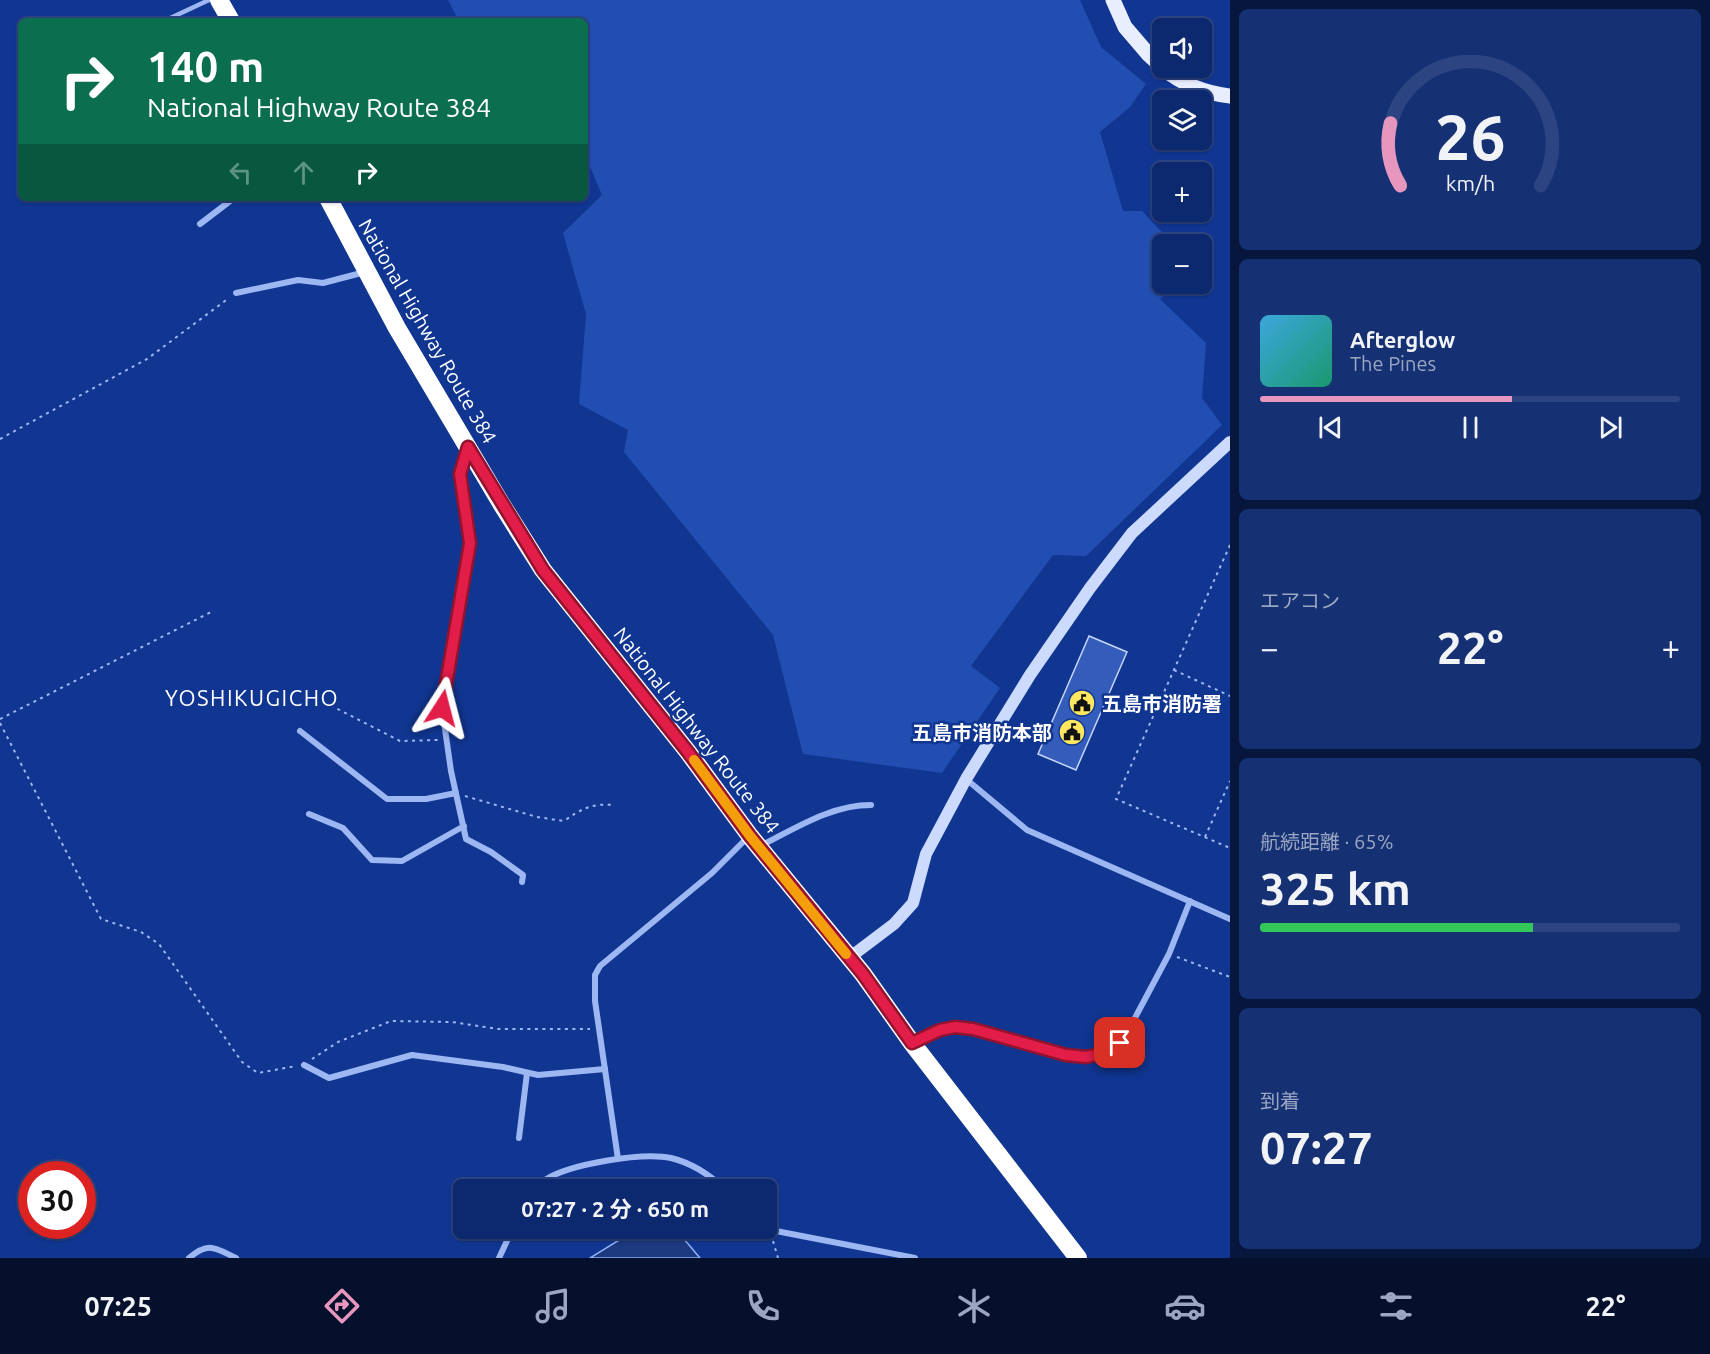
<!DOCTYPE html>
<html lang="ja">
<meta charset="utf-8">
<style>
:root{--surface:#0c286e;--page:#153073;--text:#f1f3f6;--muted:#9aa6c2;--line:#2c4481;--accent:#e797bd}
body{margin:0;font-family:Ubuntu,"Noto Sans JP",sans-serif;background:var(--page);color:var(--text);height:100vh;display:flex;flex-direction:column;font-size:22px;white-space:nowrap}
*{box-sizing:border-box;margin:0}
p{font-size:20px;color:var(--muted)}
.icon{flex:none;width:33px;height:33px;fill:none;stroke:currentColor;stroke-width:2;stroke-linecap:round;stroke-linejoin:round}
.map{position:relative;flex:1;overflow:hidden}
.drawer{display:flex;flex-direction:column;gap:9px;padding:9px;background:#07163c;width:480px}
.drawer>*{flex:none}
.hud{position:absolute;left:18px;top:18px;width:570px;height:183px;border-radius:9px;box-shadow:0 2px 4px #0004,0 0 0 2px var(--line);background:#0b6e4f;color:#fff;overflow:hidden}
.tools{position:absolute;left:1152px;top:18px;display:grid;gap:12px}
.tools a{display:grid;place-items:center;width:60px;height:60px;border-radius:9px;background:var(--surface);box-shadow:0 2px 4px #0004,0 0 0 2px var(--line);font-size:30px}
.speed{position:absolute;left:18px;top:1161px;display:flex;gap:12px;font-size:30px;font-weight:700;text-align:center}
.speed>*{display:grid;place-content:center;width:78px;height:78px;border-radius:50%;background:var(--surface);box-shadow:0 2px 4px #0004,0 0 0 2px var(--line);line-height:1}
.speed .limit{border:9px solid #d22;background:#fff;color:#111}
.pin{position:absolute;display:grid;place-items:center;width:51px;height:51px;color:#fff;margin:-26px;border-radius:12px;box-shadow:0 3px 9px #0006}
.me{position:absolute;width:66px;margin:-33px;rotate:9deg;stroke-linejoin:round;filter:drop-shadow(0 0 4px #0008)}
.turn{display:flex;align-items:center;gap:21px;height:126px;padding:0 30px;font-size:27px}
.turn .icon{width:78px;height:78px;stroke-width:2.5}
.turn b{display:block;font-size:42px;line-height:51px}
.lanes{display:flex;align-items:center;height:57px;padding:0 30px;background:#0003;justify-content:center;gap:30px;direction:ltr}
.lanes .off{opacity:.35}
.big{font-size:45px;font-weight:700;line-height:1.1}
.drawer .card{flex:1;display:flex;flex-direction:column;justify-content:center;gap:9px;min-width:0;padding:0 21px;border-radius:9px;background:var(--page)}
.drawer .dial{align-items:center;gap:0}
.dial svg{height:156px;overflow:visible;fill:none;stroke:var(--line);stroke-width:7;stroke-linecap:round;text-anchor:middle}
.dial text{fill:var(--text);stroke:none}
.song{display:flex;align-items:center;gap:18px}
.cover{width:72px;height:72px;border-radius:9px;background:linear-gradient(135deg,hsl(200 70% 55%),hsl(160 70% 35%))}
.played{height:6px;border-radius:3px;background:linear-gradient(90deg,var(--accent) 60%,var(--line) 60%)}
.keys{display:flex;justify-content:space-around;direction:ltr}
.heat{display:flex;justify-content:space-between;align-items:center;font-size:33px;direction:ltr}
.charge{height:9px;border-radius:4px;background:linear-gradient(90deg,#34c759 65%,var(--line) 0)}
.trip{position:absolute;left:453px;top:1179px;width:324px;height:60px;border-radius:9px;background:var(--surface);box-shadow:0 2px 4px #0004,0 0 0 2px var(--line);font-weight:700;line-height:60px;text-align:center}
.tabs{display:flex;height:96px;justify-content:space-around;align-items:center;background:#05102c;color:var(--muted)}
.tabs .icon{width:42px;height:42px}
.tabs .current{color:var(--accent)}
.tabs b{font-size:27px;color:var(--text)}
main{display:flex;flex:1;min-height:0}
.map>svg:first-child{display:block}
</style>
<main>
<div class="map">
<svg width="1230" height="1258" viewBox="0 0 1230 1258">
<rect width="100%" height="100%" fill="#103692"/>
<!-- green -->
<polygon fill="#224eb2" points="448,0 1080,0 1101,47 1146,84 1130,107 1100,132 1123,211 1142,211 1173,244 1162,244 1162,284 1181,284 1160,299 1206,343 1202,398 1222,425 1086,556 1053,555 971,666 1000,688 942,773 803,754 773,635 624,452 628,430 579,404 586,314 563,233 602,195 585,155 585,21 459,21"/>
<!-- water -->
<path fill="#1d397f" stroke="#8eb0f7" stroke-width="1.5" d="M 652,1228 C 681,1228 682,1238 700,1258 L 590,1258 L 624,1237 Z"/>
<!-- building -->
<polygon fill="#345cba" stroke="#c4d6fd" stroke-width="1.5" points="1089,636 1127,652 1076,770 1038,754"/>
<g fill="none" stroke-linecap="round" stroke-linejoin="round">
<!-- path -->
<g stroke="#9db7f3" stroke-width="2" stroke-dasharray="3 4.5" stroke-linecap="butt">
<polyline points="0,439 147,359 229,298"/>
<polyline points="1230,545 1116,799 1230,848"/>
<polyline points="1174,670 1230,696"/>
<polyline points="324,702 400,741 438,740"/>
<polyline points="0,719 211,612"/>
<polyline points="0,723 101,919 141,932 159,944 242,1062 258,1073 296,1066"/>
<path d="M 465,796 L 537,817 L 564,821 C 581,809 592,803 613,805"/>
<polyline points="1205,837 1230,781"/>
<polyline points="1177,957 1230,977"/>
<polyline points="312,1059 338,1042 391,1021 452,1022 498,1029 590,1029"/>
<polyline points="773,1241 778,1258"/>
</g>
<!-- lane -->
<polyline stroke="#9db7f3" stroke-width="4.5" points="164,21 209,0"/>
<!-- street -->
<g stroke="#9db7f3" stroke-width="6">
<polyline points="200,224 234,198"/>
<polyline points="236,293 298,280 323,283 365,272"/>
<polyline points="466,453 460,474 470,543 442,708 451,771 466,839 491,852 523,875 522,882"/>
<polyline points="300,731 387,799 426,799 456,793"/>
<polyline points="966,779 1027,830 1230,919"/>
<polyline points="309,814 343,828 372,860 402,861 464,826"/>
<path d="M 762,845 C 796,828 831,805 871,805"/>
<polyline points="913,1043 940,1030 955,1027 973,1029 1066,1055 1086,1057 1111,1052 1128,1031 1169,954 1190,901"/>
<polyline points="304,1065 329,1078 412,1055 503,1067 538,1075 605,1069"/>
<polyline points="519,1138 527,1073"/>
<polyline points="618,1159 595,1001 595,975 600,966 712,873 748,837"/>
<path d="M 535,1190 C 538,1187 541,1183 545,1180 C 569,1164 642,1152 671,1158 C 692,1163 710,1175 726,1190"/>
<polyline points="766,1225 776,1231 915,1258"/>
<path d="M 189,1258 C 209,1241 215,1248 236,1258"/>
<polyline points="499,1258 513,1228"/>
</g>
<!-- secondary -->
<polyline stroke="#ccdafd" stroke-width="12" points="849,958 894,924 913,903 926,854 966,779 1030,675 1090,588 1132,533 1230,442"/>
<!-- primary -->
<g stroke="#e9eeff" stroke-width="15">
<polyline points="1113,0 1125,27 1149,55 1162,67"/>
<path d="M 1163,68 C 1183,85 1204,93 1230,96"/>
</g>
<!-- highway -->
<g stroke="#fff" stroke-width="18">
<polyline points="219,0 231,21"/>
<polyline points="328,198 397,328 502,505 543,570 688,752 750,836 863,974 912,1043 1078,1258"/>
</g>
</g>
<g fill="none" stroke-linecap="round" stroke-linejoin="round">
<defs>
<polyline id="route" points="442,708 470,543 460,474 468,447 543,570 688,752 750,836 863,974 912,1043 940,1030 955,1027 973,1029 1066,1055 1086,1057 1111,1052 1120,1043"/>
</defs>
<!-- route casing -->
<use href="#route" stroke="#92132f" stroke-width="15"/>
<!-- route -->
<use href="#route" stroke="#e11d48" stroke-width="10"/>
<!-- slow -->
<polyline stroke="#f59e0b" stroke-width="10" points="694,760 750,836 846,954"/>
</g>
<!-- icons -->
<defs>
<symbol id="civic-disc" viewBox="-11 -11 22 22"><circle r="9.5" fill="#ffe85f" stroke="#103692"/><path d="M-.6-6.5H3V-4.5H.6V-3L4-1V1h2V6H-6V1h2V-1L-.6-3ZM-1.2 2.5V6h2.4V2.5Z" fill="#111"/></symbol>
</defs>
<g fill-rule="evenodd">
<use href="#civic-disc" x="1067" y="688" width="30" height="30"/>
<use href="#civic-disc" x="1057" y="717" width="30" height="30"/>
</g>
<g text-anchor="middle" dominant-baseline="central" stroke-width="5" stroke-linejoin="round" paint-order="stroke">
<!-- street labels -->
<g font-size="20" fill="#fff" stroke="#103692">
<text transform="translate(428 331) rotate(60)">National Highway Route 384</text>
<text transform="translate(697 730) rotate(52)">National Highway Route 384</text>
</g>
<!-- poi labels -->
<g font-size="20" font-weight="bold" fill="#fff" stroke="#103692" text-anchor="start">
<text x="1102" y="703">五島市消防署</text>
<text x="1052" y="732" text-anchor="end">五島市消防本部</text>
</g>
<!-- quarter labels -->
<g font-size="22" letter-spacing="1.5" fill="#fff" stroke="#103692">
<text x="252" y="697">YOSHIKUGICHO</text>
</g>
</g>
</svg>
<div class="tools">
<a><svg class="icon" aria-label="sound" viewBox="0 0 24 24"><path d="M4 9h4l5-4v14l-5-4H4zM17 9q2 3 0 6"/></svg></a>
<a><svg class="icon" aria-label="layers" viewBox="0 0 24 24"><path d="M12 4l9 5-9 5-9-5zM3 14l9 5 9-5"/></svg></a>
<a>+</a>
<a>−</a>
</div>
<div class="speed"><div class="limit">30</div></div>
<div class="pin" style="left:1120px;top:1043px;background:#d93025"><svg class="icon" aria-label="arrive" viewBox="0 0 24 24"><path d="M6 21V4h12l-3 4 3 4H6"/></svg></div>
<svg class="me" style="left:442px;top:708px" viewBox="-20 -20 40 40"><path d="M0-17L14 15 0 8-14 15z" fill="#e11d48" stroke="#fff" stroke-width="4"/></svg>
<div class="trip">07:27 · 2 分 · 650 m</div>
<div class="hud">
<div class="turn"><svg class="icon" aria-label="right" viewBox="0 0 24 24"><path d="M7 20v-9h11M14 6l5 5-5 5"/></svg><div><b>140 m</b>National Highway Route 384</div></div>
<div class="lanes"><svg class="icon off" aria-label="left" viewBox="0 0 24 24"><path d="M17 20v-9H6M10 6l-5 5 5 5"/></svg><svg class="icon off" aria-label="ahead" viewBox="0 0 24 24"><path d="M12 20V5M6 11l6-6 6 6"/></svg><svg class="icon" aria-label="right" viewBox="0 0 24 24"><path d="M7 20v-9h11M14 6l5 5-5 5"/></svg></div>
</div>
</div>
<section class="drawer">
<div class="card dial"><svg viewBox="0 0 100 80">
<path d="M14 69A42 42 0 1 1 86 69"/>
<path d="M14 69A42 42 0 0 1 9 37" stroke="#e797bd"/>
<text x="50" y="56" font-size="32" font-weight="700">26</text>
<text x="50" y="72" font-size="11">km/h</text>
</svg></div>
<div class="card">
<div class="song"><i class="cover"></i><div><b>Afterglow</b><p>The Pines</p></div></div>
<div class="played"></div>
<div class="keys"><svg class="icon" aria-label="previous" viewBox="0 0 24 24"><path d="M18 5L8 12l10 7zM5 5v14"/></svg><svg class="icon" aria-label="pause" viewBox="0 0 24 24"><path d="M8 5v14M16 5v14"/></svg><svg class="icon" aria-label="next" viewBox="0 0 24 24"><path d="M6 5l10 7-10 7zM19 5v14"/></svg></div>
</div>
<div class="card"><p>エアコン</p>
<div class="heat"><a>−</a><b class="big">22°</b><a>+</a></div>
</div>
<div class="card"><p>航続距離 · 65%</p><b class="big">325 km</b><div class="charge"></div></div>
<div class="card"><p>到着</p><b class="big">07:27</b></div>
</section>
</main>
<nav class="tabs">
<b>07:25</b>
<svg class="icon current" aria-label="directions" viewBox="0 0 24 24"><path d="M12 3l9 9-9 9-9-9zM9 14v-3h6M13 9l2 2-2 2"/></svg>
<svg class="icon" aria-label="music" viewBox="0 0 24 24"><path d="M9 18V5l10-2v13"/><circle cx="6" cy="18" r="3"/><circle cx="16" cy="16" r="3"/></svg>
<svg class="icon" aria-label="phone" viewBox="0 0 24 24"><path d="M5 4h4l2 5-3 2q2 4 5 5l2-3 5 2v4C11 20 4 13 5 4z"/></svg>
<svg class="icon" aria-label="climate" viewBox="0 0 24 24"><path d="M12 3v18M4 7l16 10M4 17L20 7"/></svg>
<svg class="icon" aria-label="car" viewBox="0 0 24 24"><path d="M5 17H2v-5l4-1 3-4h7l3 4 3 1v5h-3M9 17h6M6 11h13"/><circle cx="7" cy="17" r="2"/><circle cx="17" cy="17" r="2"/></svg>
<svg class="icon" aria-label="filters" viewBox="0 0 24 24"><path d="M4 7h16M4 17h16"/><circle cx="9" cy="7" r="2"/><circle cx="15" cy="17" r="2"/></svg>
<b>22°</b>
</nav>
